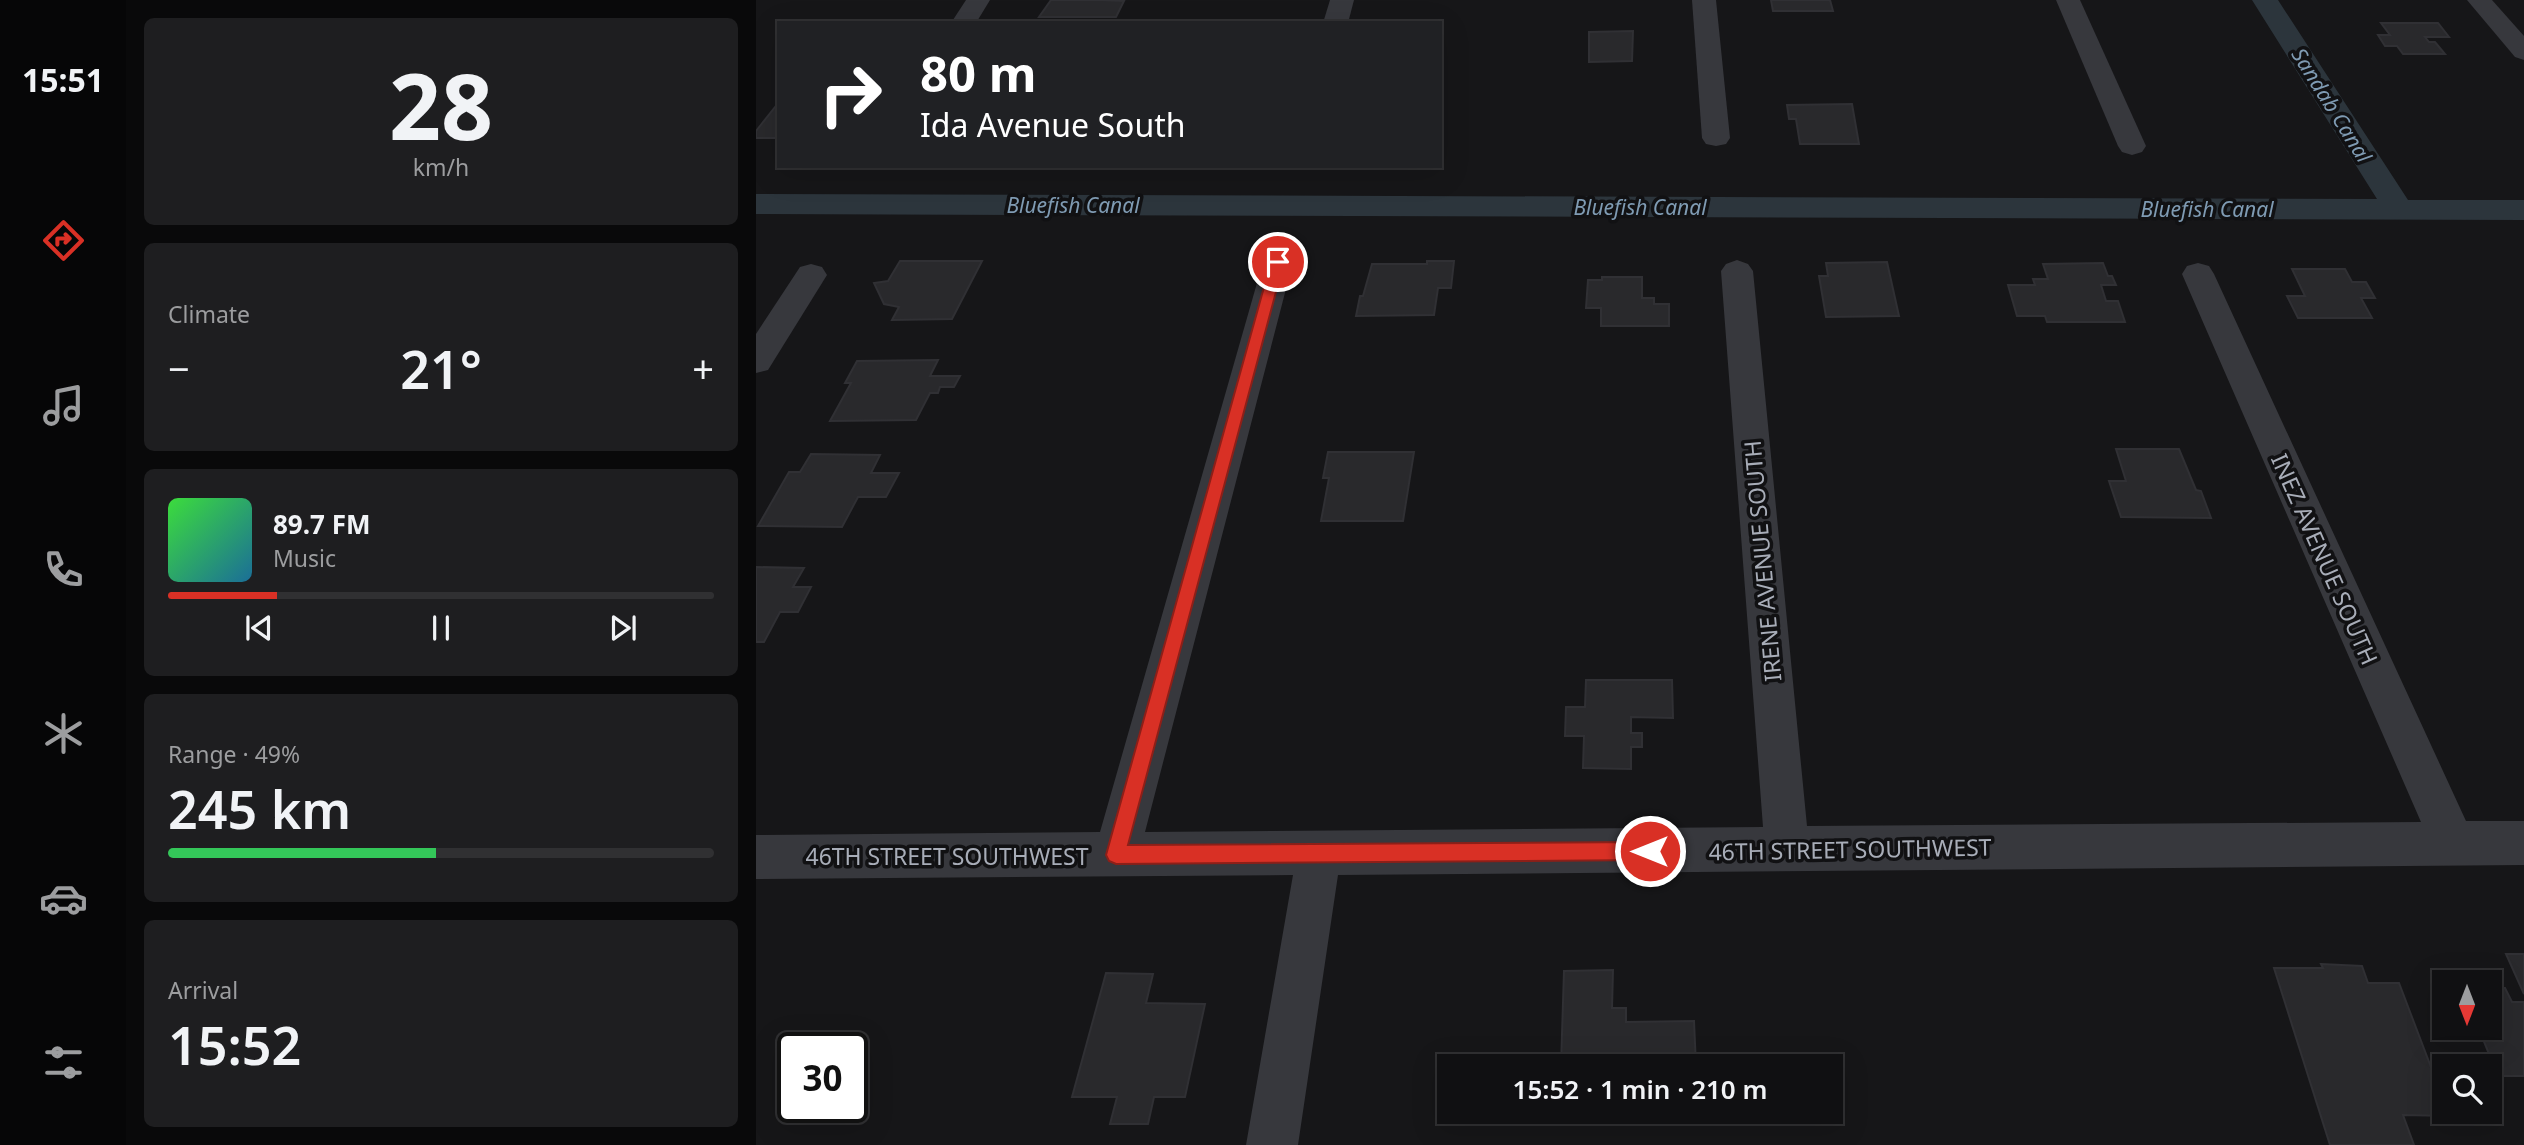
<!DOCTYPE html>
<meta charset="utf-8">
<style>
:root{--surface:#101012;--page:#1e1e20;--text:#f1f3f6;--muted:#9c9d9f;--line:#303032;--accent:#d93025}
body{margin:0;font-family:"Noto Sans",sans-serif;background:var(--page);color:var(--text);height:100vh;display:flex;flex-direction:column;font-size:26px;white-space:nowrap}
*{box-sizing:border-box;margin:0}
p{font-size:23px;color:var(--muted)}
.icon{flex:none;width:38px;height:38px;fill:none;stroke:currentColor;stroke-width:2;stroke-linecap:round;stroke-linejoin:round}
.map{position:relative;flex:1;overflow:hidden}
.details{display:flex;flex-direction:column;gap:18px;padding:18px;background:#09090a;width:630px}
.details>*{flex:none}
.guide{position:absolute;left:21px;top:21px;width:665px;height:147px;border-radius:0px;box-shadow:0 7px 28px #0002,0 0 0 2px var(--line);background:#202124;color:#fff;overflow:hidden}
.needle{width:46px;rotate:180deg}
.buttons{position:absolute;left:1676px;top:970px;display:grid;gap:14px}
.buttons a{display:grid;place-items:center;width:70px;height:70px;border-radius:0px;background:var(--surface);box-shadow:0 7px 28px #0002,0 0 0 2px var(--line);font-size:35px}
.speed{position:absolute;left:21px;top:1032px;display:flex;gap:14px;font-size:35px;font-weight:700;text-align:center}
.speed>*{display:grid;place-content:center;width:91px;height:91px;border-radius:50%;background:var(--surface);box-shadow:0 7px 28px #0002,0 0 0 2px var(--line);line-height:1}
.speed .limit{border:4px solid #111;border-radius:10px;background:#fff;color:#111}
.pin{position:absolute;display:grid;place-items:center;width:60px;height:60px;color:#fff;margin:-30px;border:4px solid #fff;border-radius:50%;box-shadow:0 2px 7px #0007}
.me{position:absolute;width:77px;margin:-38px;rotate:270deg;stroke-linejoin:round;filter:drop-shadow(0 0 5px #0008)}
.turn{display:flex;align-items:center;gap:24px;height:147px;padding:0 28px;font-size:32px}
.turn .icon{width:91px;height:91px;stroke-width:2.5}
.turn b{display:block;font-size:49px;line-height:60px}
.big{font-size:52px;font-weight:600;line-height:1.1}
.details .tile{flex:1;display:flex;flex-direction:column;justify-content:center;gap:10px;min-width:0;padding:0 24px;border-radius:10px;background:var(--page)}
.details .dial{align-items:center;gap:0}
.dial b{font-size:91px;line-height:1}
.song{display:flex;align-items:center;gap:21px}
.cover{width:84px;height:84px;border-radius:10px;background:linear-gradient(135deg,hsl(120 70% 55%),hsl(200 70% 35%))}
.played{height:7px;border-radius:4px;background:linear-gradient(90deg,var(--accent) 20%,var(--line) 20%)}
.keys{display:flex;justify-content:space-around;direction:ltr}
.heat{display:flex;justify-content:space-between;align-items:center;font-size:38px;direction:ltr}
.charge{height:10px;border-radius:5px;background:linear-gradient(90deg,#34c759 49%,var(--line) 0)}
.trip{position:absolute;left:681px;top:1054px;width:406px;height:70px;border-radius:0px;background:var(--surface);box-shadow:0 7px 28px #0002,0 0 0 2px var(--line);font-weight:600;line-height:70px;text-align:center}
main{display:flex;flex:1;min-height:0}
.dock{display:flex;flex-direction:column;width:126px;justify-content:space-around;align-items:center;background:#060607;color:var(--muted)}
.dock .icon{width:49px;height:49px}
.dock .active{color:var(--accent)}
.dock b{font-size:32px;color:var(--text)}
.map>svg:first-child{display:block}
</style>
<main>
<nav class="dock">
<b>15:51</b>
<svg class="icon active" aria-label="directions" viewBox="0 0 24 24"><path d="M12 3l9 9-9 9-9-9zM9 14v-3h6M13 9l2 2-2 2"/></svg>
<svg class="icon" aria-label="music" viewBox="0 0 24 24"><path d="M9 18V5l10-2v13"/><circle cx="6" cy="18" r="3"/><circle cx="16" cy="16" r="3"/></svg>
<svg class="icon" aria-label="phone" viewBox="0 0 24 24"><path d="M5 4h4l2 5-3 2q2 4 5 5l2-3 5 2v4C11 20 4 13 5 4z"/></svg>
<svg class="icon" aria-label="climate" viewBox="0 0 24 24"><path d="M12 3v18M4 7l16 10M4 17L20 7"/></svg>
<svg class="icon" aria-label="car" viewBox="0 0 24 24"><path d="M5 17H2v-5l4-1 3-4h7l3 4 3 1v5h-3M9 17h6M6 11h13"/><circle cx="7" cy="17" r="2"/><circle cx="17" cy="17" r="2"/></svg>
<svg class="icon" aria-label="filters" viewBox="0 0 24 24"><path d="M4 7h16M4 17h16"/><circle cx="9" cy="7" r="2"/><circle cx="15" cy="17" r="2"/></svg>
</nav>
<section class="details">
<div class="tile dial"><b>28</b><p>km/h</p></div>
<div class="tile"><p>Climate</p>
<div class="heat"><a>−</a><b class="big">21°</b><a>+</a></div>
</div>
<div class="tile">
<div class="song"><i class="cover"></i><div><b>89.7 FM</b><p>Music</p></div></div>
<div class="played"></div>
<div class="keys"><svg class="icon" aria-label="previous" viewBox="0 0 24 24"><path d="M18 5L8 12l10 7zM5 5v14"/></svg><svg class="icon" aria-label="pause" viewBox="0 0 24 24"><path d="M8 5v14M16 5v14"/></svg><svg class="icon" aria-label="next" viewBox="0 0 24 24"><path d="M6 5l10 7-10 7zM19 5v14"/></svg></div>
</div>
<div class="tile"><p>Range · 49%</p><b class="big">245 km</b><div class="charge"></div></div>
<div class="tile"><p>Arrival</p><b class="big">15:52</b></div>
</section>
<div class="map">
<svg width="1768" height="1145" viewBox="0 0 1768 1145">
<rect width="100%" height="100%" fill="#161618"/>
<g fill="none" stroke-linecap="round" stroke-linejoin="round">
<!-- canal -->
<polygon fill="#2c353c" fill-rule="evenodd" points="1496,0 1522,0 1652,200 1768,200 1768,220 0,214 0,194 1621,199"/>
</g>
<!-- building -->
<g fill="#29292c" stroke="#303034" stroke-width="2">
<polygon points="295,0 345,0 368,1 360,17 283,17"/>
<polygon points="1015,0 1074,0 1077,11 1017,11"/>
<polygon points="1625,23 1682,23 1693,37 1669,37 1673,42 1679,42 1689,54 1647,54 1641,46 1629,46 1622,35 1634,35"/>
<polygon points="877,31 876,61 833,62 833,32"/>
<polygon points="23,102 23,138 0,138 0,131"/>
<polygon points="1096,104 1103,144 1044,144 1040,119 1033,119 1031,105"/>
<polygon points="144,261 226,261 196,319 136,320 143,307 128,304 118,283 132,281"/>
<polygon points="671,261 698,261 695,288 682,288 678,315 600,316 604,296 607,296 616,264 671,264"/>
<polygon points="1131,262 1143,316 1070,317 1063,276 1072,276 1070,263"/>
<polygon points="1347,263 1352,276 1356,276 1360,285 1345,285 1350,301 1362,301 1369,322 1291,322 1289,316 1261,316 1252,285 1279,285 1277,279 1292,279 1287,264"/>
<polygon points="1536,269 1589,269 1596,282 1610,282 1619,298 1605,298 1616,318 1542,318 1531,296 1549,296"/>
<polygon points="846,277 886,277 886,298 898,298 898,304 913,304 913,326 845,326 845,308 830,308 832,280 846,280"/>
<polygon points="182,360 174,376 204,376 198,387 184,387 182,393 174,393 160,420 74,421 95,383 89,383 101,361"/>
<polygon points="1360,449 1423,449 1440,490 1445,491 1455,518 1365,517 1353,481 1370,481"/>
<polygon points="572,452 658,452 647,521 565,521 573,478 567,478"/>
<polygon points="55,454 124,455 115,473 143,473 130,497 102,497 86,527 2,526 33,472 44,472"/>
<polygon points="0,567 48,568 37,587 55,587 42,612 24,612 8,642 0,642"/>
<polygon points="830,680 916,680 917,718 875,717 875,733 886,733 886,747 875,747 875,769 827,768 828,736 809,736 810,707 829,707"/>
<polygon points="1750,954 1768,954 1768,994"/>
<polygon points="1565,964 1606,966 1612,983 1643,983 1689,1104 1689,1111 1693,1116 1647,1115 1658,1145 1574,1145 1518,968 1567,968"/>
<polygon points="857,970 856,1008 870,1008 870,1022 938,1021 940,1066 805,1066 808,971"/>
<polygon points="350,973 397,974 390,1003 449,1004 429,1097 398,1097 392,1124 354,1124 361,1097 316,1097"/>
<polygon points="1734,988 1749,988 1756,1002 1768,1002 1768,1076 1742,1076 1722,1027 1734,1027"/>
<polygon points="845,1111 921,1111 921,1119 845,1120"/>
</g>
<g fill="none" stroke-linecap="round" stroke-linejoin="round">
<!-- street -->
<g fill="#37383d" fill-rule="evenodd">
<polygon points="210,0 234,0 220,23 195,23"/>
<polygon points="574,0 598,0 592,23 567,23"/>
<polygon points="936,0 960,0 974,138 970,144 960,146 950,144 946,138"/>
<polygon points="1300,0 1324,0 1390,146 1386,152 1376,155 1366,152 1362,146"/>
<polygon points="1711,0 1736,0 1768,36 1768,60 1759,57"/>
<polygon points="522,252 533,255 537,262 389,832 1007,827 965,271 970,264 981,260 992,264 997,271 1051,826 1665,822 1426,274 1431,266 1442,263 1453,266 1458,274 1710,821 1768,821 1768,865 582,875 542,1145 490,1145 537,875 0,879 0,835 344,832 507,262 511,255"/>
<polygon points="55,264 66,267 71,275 12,370 0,373 0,334 44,267"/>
</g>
</g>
<!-- route -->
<polygon fill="#d93025" stroke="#8d1f18" stroke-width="2" points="522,258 528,262 372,845 894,842 900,844 903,851 900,858 894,860 360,864 353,861 350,855 515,262"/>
<g text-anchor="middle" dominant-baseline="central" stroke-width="7" stroke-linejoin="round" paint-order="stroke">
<!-- far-water labels -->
<g font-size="21" font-style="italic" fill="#7f9bb3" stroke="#111113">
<text transform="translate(1576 105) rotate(58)">Sandab Canal</text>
<text x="317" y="205">Bluefish Canal</text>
<text x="884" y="207">Bluefish Canal</text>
<text x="1451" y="209">Bluefish Canal</text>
</g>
<!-- street labels -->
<g font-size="23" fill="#a8adb8" stroke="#111113">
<text transform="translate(1569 559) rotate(66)">INEZ AVENUE SOUTH</text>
<text transform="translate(1006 561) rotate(-95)">IRENE AVENUE SOUTH</text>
<text transform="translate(1094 849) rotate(-1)">46TH STREET SOUTHWEST</text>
<text x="191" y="856">46TH STREET SOUTHWEST</text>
</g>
</g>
</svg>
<div class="buttons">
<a><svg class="needle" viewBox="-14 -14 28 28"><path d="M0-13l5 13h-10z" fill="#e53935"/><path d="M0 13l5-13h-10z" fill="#9c9d9f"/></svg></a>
<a><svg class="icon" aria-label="search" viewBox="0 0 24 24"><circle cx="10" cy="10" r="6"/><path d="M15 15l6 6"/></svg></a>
</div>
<div class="speed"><div class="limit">30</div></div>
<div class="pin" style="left:522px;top:262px;background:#d93025"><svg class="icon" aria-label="arrive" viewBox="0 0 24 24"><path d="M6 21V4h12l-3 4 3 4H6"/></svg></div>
<svg class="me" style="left:894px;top:851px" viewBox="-20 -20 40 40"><circle r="17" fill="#d93025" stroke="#fff" stroke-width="3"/><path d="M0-11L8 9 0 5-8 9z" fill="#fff"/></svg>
<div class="trip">15:52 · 1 min · 210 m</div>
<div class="guide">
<div class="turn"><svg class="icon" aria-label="right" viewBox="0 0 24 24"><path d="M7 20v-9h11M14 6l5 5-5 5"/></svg><div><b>80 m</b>Ida Avenue South</div></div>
</div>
</div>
</main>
